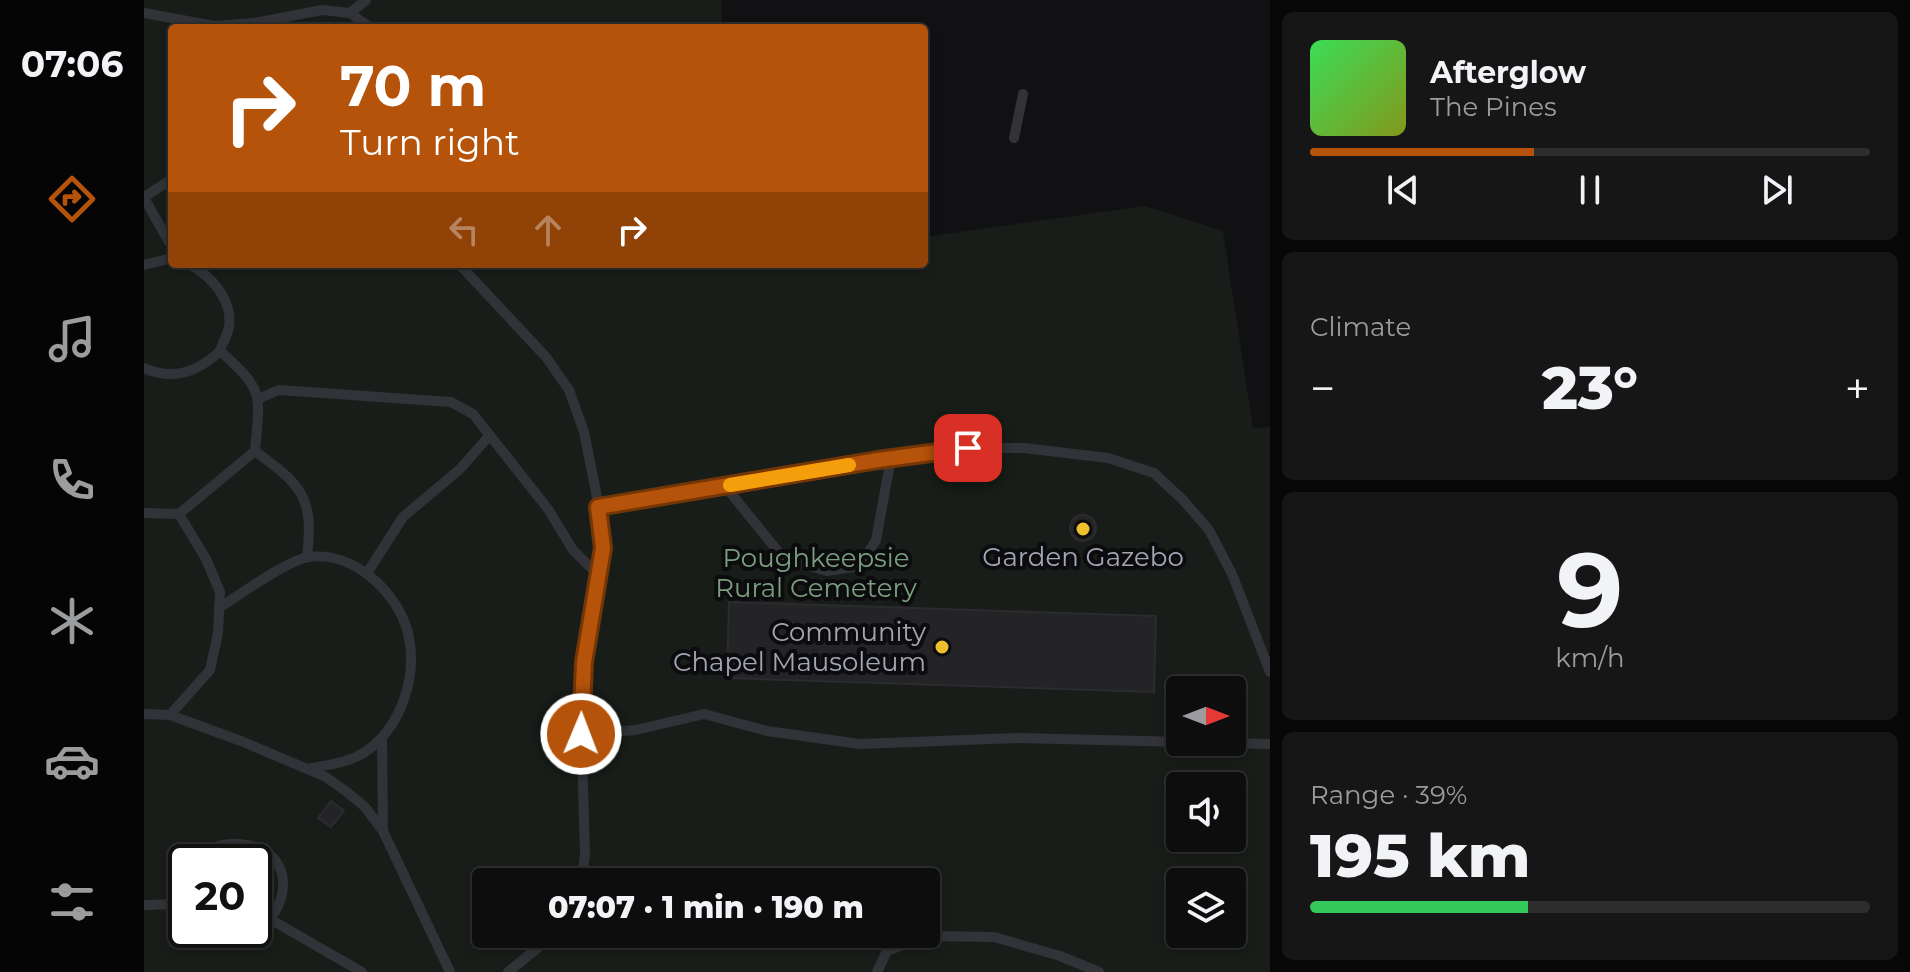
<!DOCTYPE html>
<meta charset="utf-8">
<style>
:root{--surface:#0d0d0e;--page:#161617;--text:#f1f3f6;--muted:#9a9c9e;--line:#2d2d2e;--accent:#b45309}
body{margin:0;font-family:Montserrat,sans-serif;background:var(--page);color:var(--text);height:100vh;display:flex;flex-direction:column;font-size:30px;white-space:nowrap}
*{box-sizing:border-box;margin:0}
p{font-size:26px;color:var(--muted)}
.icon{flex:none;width:44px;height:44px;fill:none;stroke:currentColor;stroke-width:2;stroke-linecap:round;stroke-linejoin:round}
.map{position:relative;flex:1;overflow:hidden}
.side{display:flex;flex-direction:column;gap:12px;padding:12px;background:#070708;width:640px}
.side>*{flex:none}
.hud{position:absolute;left:24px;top:24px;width:760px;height:244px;border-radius:8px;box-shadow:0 4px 12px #0003,0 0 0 2px var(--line);background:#b45309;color:#fff;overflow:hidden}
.needle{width:52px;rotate:90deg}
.fabs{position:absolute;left:1022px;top:676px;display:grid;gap:16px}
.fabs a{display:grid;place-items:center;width:80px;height:80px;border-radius:8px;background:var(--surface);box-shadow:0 4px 12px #0003,0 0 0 2px var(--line);font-size:40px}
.speed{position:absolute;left:24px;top:844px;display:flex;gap:16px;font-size:40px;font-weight:700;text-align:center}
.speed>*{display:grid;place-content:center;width:104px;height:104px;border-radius:50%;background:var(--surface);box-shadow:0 4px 12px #0003,0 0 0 2px var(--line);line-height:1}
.speed .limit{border:4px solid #111;border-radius:12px;background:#fff;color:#111}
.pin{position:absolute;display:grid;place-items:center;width:68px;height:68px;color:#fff;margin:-34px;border-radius:16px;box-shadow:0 4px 12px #0006}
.me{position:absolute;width:88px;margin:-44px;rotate:1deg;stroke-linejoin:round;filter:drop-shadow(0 0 6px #0008)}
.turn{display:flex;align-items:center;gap:28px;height:168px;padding:0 40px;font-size:36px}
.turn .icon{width:104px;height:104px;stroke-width:2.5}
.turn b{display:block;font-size:56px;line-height:68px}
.lanes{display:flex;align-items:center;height:76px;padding:0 40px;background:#0003;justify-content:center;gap:40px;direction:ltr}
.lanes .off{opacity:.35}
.big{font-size:60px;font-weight:800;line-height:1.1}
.side .card{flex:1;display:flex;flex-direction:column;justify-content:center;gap:12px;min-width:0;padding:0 28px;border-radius:12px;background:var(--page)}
.side .dial{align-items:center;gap:0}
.dial b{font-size:104px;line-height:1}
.song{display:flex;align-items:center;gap:24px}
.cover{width:96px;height:96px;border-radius:12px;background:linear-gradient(135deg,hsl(130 70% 55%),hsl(70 70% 35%))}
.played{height:8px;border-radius:4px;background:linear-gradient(90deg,var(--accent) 40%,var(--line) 40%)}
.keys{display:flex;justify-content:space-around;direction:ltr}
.heat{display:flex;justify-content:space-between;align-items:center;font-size:44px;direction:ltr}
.charge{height:12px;border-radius:6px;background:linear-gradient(90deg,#34c759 39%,var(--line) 0)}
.trip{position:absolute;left:328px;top:868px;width:468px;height:80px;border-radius:8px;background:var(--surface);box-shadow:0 4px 12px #0003,0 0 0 2px var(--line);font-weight:800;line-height:80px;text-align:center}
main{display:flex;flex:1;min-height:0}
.dock{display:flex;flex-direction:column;width:144px;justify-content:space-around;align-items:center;background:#050506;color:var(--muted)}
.dock .icon{width:56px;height:56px}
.dock .active{color:var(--accent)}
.dock b{font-size:36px;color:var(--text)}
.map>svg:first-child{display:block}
</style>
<main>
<nav class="dock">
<b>07:06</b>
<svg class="icon active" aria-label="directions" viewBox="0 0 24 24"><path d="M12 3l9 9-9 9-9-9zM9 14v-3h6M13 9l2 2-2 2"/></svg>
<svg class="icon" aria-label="music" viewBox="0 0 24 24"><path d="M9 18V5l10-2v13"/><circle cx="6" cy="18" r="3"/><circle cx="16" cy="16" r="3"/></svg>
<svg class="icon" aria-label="phone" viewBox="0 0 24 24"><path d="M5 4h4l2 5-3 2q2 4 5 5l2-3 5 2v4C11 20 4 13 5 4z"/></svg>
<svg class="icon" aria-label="climate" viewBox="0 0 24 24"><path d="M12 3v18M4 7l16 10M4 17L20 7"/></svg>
<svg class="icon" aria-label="car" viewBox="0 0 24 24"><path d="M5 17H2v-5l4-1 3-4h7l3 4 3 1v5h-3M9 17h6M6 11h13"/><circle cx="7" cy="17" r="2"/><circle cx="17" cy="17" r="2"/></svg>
<svg class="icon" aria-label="filters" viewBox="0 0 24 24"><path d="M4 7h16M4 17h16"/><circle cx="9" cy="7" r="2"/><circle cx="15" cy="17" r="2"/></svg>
</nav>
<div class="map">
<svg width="1126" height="972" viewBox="0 0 1126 972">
<rect width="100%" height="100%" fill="#111113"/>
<!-- green -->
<path fill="#181d19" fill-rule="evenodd" d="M 0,0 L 577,0 L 578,28 L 28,28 L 28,264 L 780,264 L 780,237 L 1001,206 L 1079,231 L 1109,428 L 1126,427 L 1126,972 L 0,972 ZM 1036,690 L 1088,690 L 1088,742 L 1036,742 ZM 1036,786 L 1088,786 L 1088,838 L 1036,838 ZM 42,862 L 110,862 L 110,930 L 42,930 ZM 342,882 L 782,882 L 782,934 L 342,934 ZM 1036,882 L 1088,882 L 1088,934 L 1036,934 Z"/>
<!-- building -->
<g fill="#242427" stroke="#2c2b2f" stroke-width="2">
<circle cx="939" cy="528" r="13"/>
<polygon points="585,602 1012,616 1010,692 583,678"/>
<polygon points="187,801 200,811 187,827 174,818"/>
</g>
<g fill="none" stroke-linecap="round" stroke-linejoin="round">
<!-- lane -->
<g stroke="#323338" stroke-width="10">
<polyline points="0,13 70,26 110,23 178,10 206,13 227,28"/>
<polyline points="206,13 222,0"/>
<polyline points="870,138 879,94"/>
<polyline points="0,197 28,179"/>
<polyline points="0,198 28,247"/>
<polyline points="315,264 402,357 425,390 440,432 452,492 459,548 440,662 437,718 441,855 437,882"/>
<polyline points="0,265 28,258"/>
<path d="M 0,368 C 29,381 54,372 76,351"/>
<polyline points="116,398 135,390 307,402 329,414 404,509 429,550 454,575"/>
<path d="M 111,451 C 158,486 170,496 163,557"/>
<polyline points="581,486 640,559 683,571 716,566 732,540 747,458"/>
<polyline points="454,507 734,460 824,448 880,448 964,458 1010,473 1039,500 1065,530 1088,574 1126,672"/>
<path d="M 0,513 L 35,514 L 111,451 C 116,394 121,391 76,351 C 78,344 84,334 85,327 C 89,299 66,275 45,264"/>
<polyline points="223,573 259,517 316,469 346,435"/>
<path d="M 75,608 C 95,595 144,560 165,557 C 209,551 253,591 264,633 C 274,675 258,727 221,752 C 205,763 182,765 163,769"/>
<polyline points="0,714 26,715 97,741 182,777 203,792 221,807 239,831 306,972"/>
<polyline points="26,715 66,670 74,633 76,592 62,559 35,514"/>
<polyline points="437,734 492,730 560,714 623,731 716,744 873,738 1126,744"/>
<polyline points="238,738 239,831"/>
<path d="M 51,862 C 62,849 78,842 96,844 C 180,852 127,972 56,930"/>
<polyline points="42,881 42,908"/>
<polyline points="0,905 41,904"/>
<polyline points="131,922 218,972"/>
<polyline points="364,972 411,934"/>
<polyline points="733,972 743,951 781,936 850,937 916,956 955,972"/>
</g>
</g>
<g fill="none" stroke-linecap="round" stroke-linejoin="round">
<defs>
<polyline id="route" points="437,734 440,662 459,548 454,507 734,460 824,448"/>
</defs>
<!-- route casing -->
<use href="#route" stroke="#753606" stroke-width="20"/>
<!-- route -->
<use href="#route" stroke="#b45309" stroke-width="14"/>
<!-- slow -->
<polyline stroke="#f59e0b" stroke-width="14" points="586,485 705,465"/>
</g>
<!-- markers -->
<g fill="#efc02d" stroke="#0c0c0e" stroke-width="3">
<circle cx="939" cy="529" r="8"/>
<circle cx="798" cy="647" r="8"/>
</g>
<g text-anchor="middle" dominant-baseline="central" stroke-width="8" stroke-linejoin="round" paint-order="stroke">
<!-- poi labels -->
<g font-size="26" fill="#a3a6b3" stroke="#0c0c0e">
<text x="939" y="557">Garden Gazebo</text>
<text x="782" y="632" text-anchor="end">Community<tspan x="782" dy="30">Chapel Mausoleum</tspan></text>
</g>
<!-- park labels -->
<g font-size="26" fill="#7a9e7f" stroke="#0c0c0e">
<text x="672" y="558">Poughkeepsie<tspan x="672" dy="30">Rural Cemetery</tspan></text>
</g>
</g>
</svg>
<div class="fabs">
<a><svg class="needle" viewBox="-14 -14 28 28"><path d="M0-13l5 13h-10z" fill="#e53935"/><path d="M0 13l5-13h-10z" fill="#9a9c9e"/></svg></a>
<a><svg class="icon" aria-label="sound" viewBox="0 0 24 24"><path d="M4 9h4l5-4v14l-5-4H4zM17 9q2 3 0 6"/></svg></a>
<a><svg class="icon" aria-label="layers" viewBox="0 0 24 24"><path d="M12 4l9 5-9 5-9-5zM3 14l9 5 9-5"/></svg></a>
</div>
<div class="speed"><div class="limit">20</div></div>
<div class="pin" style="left:824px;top:448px;background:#d93025"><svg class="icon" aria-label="arrive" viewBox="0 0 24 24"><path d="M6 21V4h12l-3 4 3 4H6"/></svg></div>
<svg class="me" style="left:437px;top:734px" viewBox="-20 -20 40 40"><circle r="17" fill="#b45309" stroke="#fff" stroke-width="3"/><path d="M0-11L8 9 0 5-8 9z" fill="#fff"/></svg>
<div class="trip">07:07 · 1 min · 190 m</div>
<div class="hud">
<div class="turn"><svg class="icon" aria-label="right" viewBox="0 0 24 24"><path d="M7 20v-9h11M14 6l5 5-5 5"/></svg><div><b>70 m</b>Turn right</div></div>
<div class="lanes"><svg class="icon off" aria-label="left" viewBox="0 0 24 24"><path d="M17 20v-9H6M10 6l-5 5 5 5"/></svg><svg class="icon off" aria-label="ahead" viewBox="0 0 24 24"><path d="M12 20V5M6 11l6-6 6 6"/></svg><svg class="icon" aria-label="right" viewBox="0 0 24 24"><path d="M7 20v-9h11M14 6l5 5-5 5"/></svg></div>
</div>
</div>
<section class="side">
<div class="card">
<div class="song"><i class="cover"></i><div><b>Afterglow</b><p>The Pines</p></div></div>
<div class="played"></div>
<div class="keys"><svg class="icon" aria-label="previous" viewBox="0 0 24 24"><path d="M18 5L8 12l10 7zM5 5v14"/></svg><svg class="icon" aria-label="pause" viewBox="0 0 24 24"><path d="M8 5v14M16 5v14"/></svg><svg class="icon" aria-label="next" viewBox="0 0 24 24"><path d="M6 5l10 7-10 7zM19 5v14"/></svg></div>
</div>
<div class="card"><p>Climate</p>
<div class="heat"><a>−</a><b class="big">23°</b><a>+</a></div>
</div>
<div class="card dial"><b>9</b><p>km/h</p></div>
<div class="card"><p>Range · 39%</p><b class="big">195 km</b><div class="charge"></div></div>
</section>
</main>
